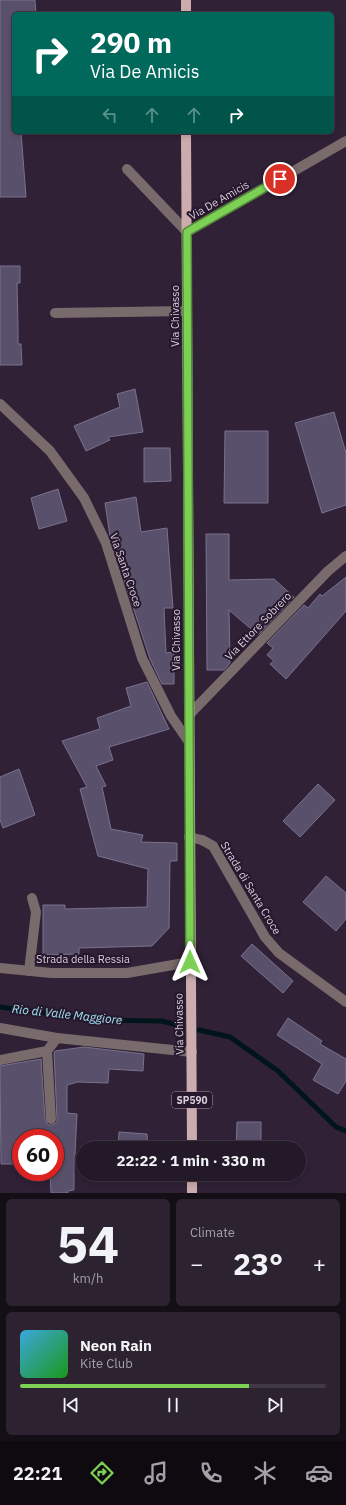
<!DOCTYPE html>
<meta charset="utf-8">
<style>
:root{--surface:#241928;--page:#2c2230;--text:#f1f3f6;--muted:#a3a0a8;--line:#413845;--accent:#7cd154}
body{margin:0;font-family:"IBM Plex Sans",sans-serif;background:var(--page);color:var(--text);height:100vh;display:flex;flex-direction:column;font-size:15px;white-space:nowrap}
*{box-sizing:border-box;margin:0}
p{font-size:13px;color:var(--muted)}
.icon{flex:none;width:22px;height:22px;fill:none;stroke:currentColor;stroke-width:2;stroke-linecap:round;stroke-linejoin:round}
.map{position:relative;height:1193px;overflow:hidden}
.drawer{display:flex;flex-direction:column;gap:6px;padding:6px;background:#140e16;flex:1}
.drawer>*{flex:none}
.banner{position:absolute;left:12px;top:12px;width:322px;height:122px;border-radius:6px;box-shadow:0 2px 6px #0003,0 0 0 1px var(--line);background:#00695c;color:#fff;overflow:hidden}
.speed{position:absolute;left:12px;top:1129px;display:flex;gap:8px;font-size:20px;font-weight:700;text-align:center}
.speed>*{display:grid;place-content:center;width:52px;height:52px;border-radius:50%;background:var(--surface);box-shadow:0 2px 6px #0003,0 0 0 1px var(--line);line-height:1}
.speed .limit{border:6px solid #d22;background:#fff;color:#111}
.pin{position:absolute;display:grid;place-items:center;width:34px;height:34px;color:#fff;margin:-17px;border:2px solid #fff;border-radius:50%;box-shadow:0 1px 4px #0007}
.me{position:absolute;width:44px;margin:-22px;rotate:0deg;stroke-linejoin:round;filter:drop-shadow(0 0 3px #0008)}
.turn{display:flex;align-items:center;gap:14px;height:84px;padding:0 12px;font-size:18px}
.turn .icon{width:52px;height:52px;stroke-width:2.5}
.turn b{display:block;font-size:28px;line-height:34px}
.lanes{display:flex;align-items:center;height:38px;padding:0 12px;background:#0003;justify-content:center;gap:20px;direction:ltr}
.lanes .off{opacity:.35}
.big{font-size:30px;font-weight:800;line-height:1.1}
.drawer .tile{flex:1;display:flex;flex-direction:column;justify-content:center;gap:6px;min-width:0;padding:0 14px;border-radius:6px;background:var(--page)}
.drawer .dial{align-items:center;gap:0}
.dial b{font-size:52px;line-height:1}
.song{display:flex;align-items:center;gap:12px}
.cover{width:48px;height:48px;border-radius:6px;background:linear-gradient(135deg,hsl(200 70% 55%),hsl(120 70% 35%))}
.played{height:4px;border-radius:2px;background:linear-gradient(90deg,var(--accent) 75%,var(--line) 75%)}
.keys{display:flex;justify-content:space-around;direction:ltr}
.heat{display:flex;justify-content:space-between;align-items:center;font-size:22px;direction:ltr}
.drawer .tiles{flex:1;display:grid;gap:6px;grid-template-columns:1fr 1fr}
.tile:last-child{grid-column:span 2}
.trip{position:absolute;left:76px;top:1141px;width:230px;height:40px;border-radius:20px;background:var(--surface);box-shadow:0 2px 6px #0003,0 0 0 1px var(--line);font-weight:800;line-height:40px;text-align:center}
.dock{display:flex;height:64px;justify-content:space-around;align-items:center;background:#0e0a10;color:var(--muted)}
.dock .icon{width:28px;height:28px}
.dock .selected{color:var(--accent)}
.dock b{font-size:18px;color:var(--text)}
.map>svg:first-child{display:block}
</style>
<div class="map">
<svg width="346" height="1193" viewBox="0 0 346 1193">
<rect width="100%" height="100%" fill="#302136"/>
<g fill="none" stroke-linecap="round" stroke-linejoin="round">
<!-- stream -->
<g stroke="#00151a" stroke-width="5">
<polyline points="0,1007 95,1020 162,1021 181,1026"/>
<polyline points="199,1030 230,1037 278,1071 336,1127 346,1131"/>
</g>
</g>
<!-- building -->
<g fill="#59516c" stroke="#79718e">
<polygon points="0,0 35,0 36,14 14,14 14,132 21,132 26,197 0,197"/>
<polygon points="0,266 20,266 20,283 17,283 18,325 18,344 21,344 22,365 0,365"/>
<polygon points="135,389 143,432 108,437 110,440 86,451 74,426 120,407 117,394"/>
<polygon points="334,412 346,453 346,505 322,513 295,423"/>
<polygon points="225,431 268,431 268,503 224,503"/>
<polygon points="144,448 170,448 171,481 144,482"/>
<polygon points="58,489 67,521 39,529 31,498"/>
<polygon points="136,497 141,532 167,528 173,608 164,608 166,653 174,652 174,684 162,684 150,659 110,536 105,503"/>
<polygon points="206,534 229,534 229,580 274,579 294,597 258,635 229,610 230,663 224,670 207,670"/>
<polygon points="346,577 346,611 286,679 270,664 274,661 267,655 273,648 267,643 304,605 308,608 320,594 322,596"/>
<polygon points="147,682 169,729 109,747 113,760 96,766 106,786 102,787 111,829 143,835 141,842 177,843 177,861 170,861 169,928 152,946 79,948 79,954 43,955 43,905 65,905 65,909 147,907 148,869 98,856 80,789 87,787 62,741 100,729 97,718 131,706 126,688"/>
<polygon points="19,769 35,815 3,828 0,820 0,777"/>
<polygon points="318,784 335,800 300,837 283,821"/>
<polygon points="326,876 346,893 346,919 336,931 303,902"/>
<polygon points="252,944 293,981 283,993 241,956"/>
<polygon points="288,1018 322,1041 320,1044 346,1059 346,1081 338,1094 313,1080 322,1064 277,1035"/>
<polygon points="84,1047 144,1054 143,1071 109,1069 108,1083 78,1082 67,1085 67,1113 77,1114 75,1155 74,1155 74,1190 68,1191 68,1193 51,1193 50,1172 55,1172 57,1138 21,1138 21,1164 1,1164 0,1066 41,1059 45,1119 48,1125 52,1125 57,1122 57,1119 54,1053 55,1051"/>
<polygon points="237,1122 261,1122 261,1148 236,1148"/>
<polygon points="119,1132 147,1134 148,1148 118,1148"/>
</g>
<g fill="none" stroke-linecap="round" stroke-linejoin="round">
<!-- minor -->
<g stroke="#796a6b" stroke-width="10">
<polyline points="127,169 187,232 346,141"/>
<polyline points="55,313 187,311"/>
<polyline points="0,404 50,451 84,498 106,543 142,658 171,716 189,742"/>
<polyline points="189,715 328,571 346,556"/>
<polyline points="189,837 202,840 213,846 265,937 279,953 346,1002"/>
<polyline points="0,968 51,973 127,973 190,962"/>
<polyline points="29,971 36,912 32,898"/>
<polyline points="0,1028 57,1038 192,1052"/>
<polyline points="47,1051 51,1119"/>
<polyline points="0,1060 47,1051 57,1038"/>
</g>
<!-- major -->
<g stroke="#ccacaf" stroke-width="10">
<polyline points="186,0 186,14"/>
<polyline points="186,132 192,1148"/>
<polyline points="192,1193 192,1174"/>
</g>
</g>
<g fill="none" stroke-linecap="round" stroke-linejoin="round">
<defs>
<polyline id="route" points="190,962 187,232 280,179"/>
</defs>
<!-- route casing -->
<use href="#route" stroke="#518837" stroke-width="10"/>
<!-- route -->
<use href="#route" stroke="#7cd154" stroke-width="7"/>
</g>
<g text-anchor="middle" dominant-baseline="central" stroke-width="4" stroke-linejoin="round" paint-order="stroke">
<!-- shield labels -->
<rect fill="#26172c" stroke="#a397a7" stroke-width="1" x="172" y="1092" width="40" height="16" rx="3"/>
<g font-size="10" font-weight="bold" fill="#d8cedc">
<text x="192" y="1100">SP590</text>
</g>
<!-- street labels -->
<g font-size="11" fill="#d8cedc" stroke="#26172c">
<text transform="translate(219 200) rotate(-30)">Via De Amicis</text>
<text transform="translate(175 316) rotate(-90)">Via Chivasso</text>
<text transform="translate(126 570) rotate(71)">Via Santa Croce</text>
<text transform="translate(258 626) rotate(-46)">Via Ettore Sobrero</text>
<text transform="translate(176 640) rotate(-90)">Via Chivasso</text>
<text transform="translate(251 888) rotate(59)">Strada di Santa Croce</text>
<text x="83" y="959">Strada della Ressia</text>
<text transform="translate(179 1024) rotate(-91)">Via Chivasso</text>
</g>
<!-- water labels -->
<g font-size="12" font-style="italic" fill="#9fe5f4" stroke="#26172c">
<text transform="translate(67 1014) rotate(6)">Rio di Valle Maggiore</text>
</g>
</g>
</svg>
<div class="speed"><div class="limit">60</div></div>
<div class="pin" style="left:280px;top:179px;background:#d93025"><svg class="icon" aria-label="arrive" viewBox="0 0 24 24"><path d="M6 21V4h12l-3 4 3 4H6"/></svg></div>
<svg class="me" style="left:190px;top:962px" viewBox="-20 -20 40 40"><path d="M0-17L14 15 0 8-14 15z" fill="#7cd154" stroke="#fff" stroke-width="4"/></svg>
<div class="trip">22:22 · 1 min · 330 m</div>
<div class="banner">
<div class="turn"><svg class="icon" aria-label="right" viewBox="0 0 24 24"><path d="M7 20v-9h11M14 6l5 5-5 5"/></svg><div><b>290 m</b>Via De Amicis</div></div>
<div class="lanes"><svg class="icon off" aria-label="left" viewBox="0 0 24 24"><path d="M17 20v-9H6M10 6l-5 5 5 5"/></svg><svg class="icon off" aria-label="ahead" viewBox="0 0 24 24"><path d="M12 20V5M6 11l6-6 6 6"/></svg><svg class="icon off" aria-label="ahead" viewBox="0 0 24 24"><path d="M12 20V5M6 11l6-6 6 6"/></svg><svg class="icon" aria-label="right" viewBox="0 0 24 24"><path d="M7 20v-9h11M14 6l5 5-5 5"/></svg></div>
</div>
</div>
<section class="drawer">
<div class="tiles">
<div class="tile dial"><b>54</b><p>km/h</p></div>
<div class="tile"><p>Climate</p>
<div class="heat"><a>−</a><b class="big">23°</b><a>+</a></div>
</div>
<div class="tile">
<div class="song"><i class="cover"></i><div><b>Neon Rain</b><p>Kite Club</p></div></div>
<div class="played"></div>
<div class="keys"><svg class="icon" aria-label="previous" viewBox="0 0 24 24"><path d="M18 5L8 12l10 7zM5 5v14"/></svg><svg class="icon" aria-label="pause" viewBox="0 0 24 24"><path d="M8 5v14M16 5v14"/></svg><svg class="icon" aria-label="next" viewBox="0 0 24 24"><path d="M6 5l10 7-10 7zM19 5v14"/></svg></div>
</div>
</div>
</section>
<nav class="dock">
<b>22:21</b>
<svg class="icon selected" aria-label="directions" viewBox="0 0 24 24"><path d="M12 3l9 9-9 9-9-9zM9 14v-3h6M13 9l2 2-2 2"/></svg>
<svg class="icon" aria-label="music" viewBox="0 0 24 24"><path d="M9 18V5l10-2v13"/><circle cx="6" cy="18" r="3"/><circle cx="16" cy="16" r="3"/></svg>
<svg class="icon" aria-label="phone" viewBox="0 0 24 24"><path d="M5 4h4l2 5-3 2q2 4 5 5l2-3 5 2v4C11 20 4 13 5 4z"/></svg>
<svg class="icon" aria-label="climate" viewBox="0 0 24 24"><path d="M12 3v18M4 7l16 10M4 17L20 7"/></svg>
<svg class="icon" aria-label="car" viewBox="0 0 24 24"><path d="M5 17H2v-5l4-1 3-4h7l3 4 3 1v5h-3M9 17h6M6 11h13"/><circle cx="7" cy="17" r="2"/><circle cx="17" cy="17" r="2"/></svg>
</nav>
